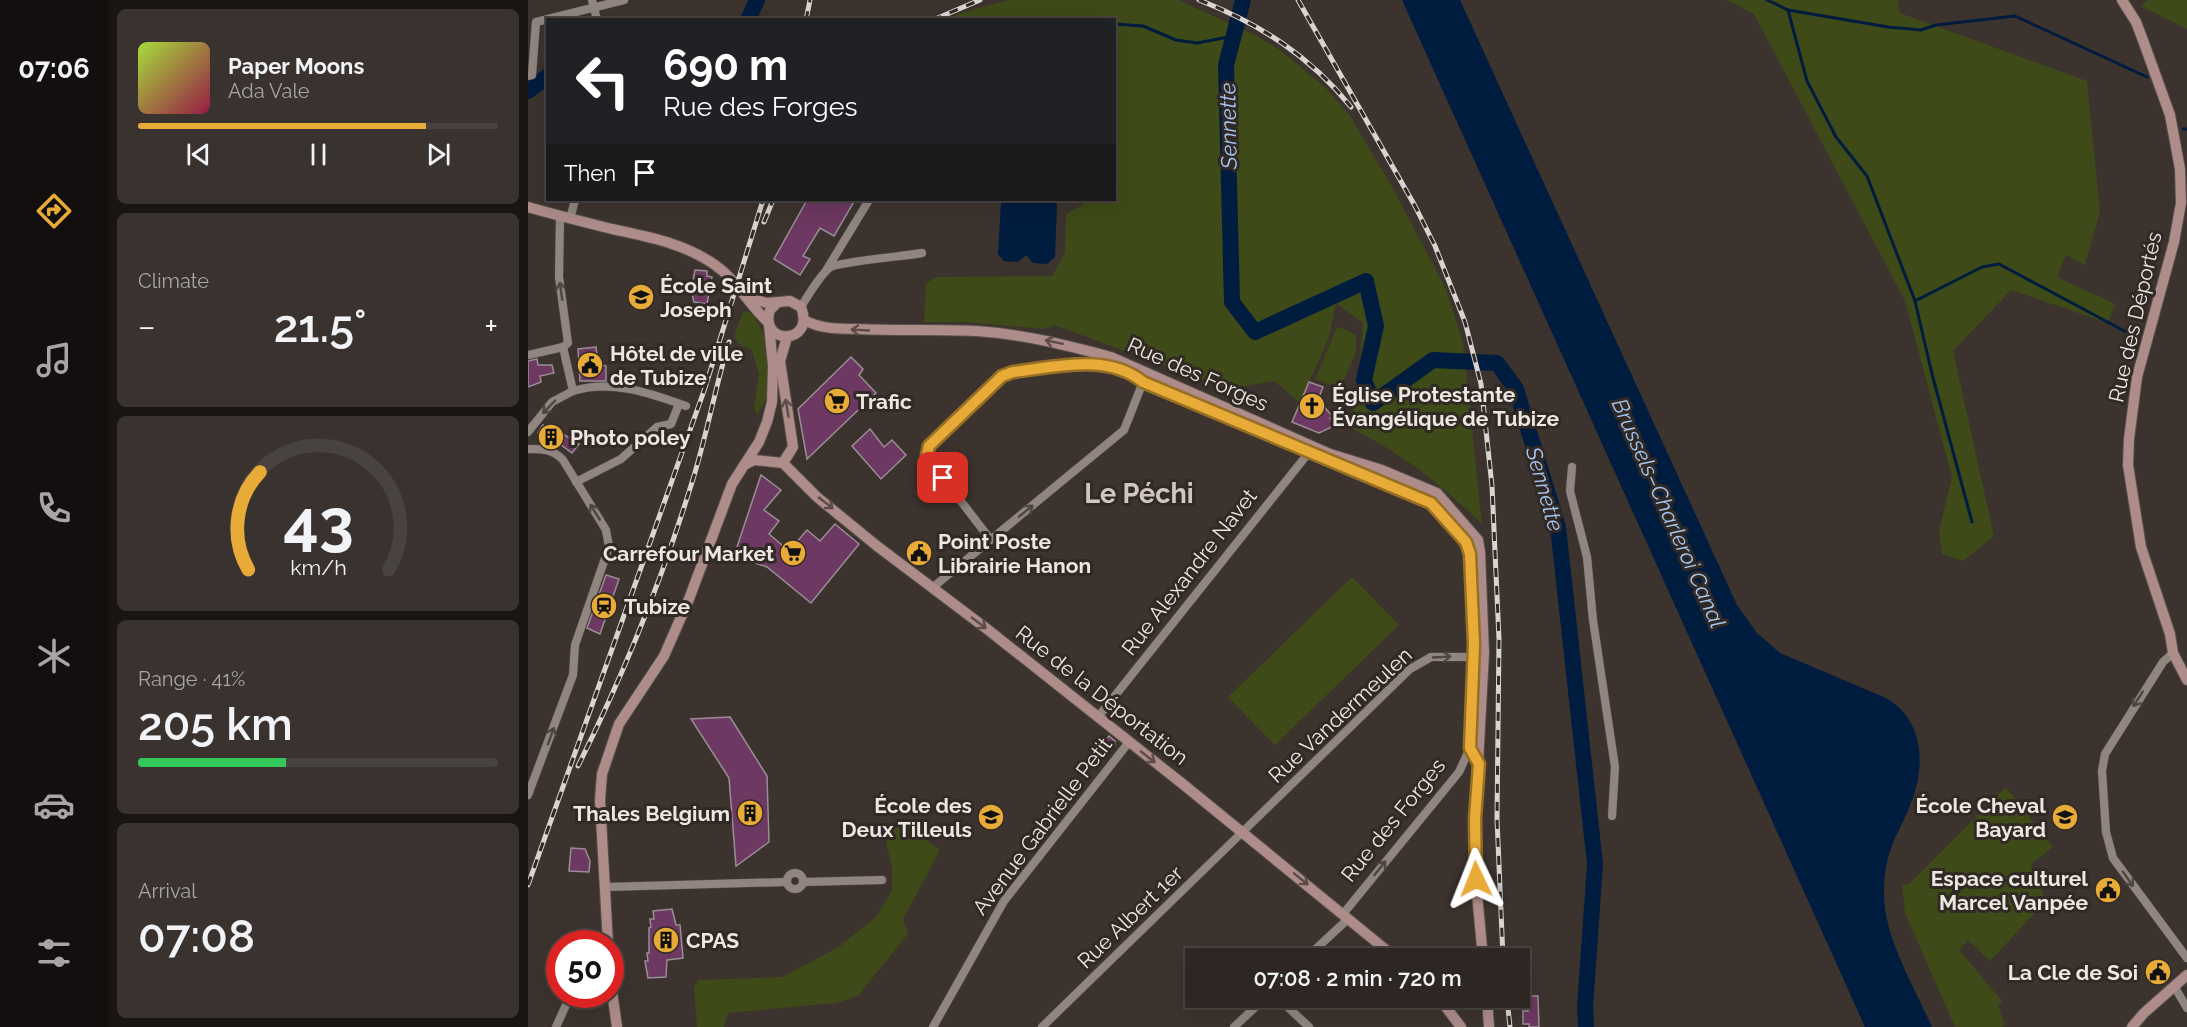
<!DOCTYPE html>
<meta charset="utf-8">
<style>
:root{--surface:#2d2622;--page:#39322f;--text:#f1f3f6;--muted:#a7a5a5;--line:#484340;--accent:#e8ab37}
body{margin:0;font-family:Raleway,sans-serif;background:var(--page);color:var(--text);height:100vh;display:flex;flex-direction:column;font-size:22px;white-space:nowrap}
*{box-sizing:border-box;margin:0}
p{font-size:20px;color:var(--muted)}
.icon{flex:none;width:33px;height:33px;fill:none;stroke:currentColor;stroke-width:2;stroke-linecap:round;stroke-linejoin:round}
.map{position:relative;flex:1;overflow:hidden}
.details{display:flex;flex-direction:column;gap:9px;padding:9px;background:#191513;width:420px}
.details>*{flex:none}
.top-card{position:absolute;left:18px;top:18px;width:570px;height:183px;border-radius:0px;box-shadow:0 6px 24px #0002,0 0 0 2px var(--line);background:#202124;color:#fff;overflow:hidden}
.speed{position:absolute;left:18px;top:930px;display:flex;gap:12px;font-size:30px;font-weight:700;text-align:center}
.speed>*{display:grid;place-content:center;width:78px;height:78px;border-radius:50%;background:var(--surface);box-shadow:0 6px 24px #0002,0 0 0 2px var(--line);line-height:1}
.speed .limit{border:9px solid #d22;background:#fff;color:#111}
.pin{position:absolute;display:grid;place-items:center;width:51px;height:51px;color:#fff;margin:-26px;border-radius:12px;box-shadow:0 3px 9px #0006}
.me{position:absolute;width:66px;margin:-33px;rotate:358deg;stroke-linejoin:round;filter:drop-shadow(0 0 4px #0008)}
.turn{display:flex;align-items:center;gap:21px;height:126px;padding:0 18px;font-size:27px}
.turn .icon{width:78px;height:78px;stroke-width:2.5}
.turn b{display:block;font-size:42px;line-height:51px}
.then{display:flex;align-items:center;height:57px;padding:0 18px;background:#0003;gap:12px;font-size:22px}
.big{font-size:45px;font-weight:600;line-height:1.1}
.details .tile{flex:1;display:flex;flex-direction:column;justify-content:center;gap:9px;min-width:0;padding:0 21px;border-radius:9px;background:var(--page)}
.details .dial{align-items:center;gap:0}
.dial svg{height:156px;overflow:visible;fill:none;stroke:var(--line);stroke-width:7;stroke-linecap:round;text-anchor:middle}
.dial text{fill:var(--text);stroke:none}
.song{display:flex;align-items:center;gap:18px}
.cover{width:72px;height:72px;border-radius:9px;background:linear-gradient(135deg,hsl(80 70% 55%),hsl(340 70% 35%))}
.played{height:6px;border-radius:3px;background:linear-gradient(90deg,var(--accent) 80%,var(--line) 80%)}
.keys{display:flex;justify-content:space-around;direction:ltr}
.heat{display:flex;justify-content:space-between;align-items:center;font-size:33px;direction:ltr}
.charge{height:9px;border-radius:4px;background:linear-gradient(90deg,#34c759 41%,var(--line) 0)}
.trip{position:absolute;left:657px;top:948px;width:345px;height:60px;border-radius:0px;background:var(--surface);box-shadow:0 6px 24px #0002,0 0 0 2px var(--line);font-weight:600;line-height:60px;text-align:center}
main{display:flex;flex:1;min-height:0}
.dock{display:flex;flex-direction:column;width:108px;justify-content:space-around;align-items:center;background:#120f0e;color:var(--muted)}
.dock .icon{width:42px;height:42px}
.dock .active{color:var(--accent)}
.dock b{font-size:27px;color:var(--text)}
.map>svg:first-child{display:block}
</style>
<main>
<nav class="dock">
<b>07:06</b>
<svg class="icon active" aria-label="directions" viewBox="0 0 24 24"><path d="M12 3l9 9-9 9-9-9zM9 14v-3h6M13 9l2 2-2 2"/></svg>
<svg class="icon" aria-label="music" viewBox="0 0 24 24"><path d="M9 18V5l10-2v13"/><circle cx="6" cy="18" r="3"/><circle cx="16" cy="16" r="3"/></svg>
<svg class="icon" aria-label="phone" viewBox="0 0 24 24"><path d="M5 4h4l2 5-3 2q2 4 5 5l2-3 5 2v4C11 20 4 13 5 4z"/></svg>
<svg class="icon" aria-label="climate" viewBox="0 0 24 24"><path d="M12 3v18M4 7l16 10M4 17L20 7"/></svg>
<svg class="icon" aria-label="car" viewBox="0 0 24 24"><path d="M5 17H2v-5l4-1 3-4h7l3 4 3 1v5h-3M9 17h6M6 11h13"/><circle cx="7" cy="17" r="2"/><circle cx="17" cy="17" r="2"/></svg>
<svg class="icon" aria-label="filters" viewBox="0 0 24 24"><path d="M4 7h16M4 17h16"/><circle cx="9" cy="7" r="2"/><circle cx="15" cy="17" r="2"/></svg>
</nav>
<section class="details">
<div class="tile">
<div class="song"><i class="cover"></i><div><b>Paper Moons</b><p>Ada Vale</p></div></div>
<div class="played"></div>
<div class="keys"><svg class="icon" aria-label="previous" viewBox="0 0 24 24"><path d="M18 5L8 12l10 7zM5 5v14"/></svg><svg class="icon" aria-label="pause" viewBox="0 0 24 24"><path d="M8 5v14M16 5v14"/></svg><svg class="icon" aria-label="next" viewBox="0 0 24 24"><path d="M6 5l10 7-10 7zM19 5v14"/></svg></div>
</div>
<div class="tile"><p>Climate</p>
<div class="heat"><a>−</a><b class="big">21.5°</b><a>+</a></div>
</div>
<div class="tile dial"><svg viewBox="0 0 100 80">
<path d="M14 69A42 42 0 1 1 86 69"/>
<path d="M14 69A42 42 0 0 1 20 19" stroke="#e8ab37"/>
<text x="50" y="56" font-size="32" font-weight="700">43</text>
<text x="50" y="72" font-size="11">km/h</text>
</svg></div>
<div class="tile"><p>Range · 41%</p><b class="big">205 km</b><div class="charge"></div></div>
<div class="tile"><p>Arrival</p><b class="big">07:08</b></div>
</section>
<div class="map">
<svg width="1659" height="1027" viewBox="0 0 1659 1027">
<rect width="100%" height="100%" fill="#3c332e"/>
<!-- green -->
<g fill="#3e4a17">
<path d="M 480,0 L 650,0 L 725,34 L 752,50 L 797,87 L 822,116 L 863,185 L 918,289 L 935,343 L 954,524 C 914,486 872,451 822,428 L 830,388 L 835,323 L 808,303 L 801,337 L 772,403 L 746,381 L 700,389 L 526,325 L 517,329 L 436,322 L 396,322 L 398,284 L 407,277 L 524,276 L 537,253 L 538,214 L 554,205 L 555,200 L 586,200 L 586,20 L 422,19 L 430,14 Z"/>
<polygon points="1199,0 1370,0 1372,13 1559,81 1572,212 1557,265 1538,255 1529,277 1587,304 1580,323 1483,290 1425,351 1466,536 1435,561 1414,554 1411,531 1424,477 1377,301 1226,14"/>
<polygon points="1620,0 1659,0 1659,29 1613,6"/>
<path d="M 215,311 L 223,313 C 240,333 245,367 240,393 C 238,401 233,408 229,414 L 226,408 L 231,374 L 223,349 L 212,345 L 206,337 Z"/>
<polygon points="809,327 819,330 828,336 828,352 812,389 787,379"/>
<polygon points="824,577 871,625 747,745 700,697"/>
<polygon points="1478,787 1525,847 1503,864 1518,901 1462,961 1440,940 1431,950 1474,1001 1470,1006 1477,1025 1472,1027 1427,1027 1377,913 1374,884 1381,884"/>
<polygon points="371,819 412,850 375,919 380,934 330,996 308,1003 200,1013 196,1027 169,1027 166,987 171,980 254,977 311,947 349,916 364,891 364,866 358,843"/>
</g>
<!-- water -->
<g fill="#001c3e">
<path d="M 874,0 L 932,0 L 1209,605 L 1229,633 L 1252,653 L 1358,698 C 1396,720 1398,765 1383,803 C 1376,822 1365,838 1360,858 C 1356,873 1355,892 1357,908 C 1362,947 1388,991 1404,1027 L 1337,1027 Z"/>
<polygon points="476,200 525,200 529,204 527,257 519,264 505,263 498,255 490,262 476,261 470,254 473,202"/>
</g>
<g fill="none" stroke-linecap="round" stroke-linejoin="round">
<!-- stream -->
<g stroke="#001c3e" stroke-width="3">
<polyline points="1239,0 1260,10 1360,27 1393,30 1408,25 1487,16 1619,77"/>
<polyline points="1260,10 1279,81 1308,137 1339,176 1387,301 1404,374 1444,522"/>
<polyline points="586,24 615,26 648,40 669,43 706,36"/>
<polyline points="1655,129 1659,129"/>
<polyline points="1387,301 1454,267 1471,264 1602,334"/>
</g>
<!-- river -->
<g stroke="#001c3e" stroke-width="16">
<polyline points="715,0 698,65 704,302 727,332 838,281 848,326 836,380 845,403 905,360 969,363 988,389 1030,527 1067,864 1057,1007 1058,1027"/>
<polyline points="220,20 229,0"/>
<polyline points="0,91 20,76"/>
</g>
</g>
<!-- building -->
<g fill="#6d3861" stroke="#988e95" stroke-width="1.5">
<polygon points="279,200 327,200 306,236 292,228 275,256 282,259 272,275 246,259"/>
<polygon points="167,270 179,271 179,276 184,277 179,304 166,302 163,290"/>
<polygon points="68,347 70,364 78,366 78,381 52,381 50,349"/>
<polygon points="323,357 335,369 331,375 348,393 279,459 270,409"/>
<polygon points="9,359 10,365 24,365 26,373 12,376 13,382 0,387 0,361"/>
<polygon points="781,382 795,387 790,400 805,417 802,418 806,426 791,433 764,422"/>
<polygon points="15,425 35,434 51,444 44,453 33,445 17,440 10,433"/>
<polygon points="342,429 356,447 364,440 378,455 353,479 324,446"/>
<polygon points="233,475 253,490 236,510 251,521 241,534 261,551 279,530 292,541 307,524 331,544 283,603 239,567 206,556"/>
<polygon points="78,575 91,579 72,634 59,628"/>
<polygon points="202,717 239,776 241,842 208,866 201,778 163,719"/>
<polygon points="581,736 587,741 587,745 579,754 571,748"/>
<polygon points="43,848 57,849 62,861 61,872 41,871"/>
<polygon points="144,909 148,925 152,925 155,958 139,960 138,977 120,978 117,961 120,961 119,953 121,953 121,928 123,927 122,919 126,919 125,911"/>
<polygon points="1000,996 1010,996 1011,1027 1001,1027 1001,1024 995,1024 995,1011 1000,1011"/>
</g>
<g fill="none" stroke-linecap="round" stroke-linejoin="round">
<defs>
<g id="street">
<polyline points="64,0 69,20"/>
<polyline points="0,76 4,75 8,22 96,0"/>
<polyline points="32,216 31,277 40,343 35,347"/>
<polyline points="42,219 47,200"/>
<polyline points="299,269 341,200"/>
<path d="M 273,307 C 281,294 290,278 301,268 C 308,262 378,256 394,253"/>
<polyline points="0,355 35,347"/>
<path d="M 45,391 C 83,379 122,393 158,406"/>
<polyline points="0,432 24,402 45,391 35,347"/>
<path d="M 0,449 C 14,449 25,449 35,460 L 78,530 L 81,547 L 47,645 L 45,675 L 0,795"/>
<polyline points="1044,467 1042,491 1059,557 1065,620 1087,767 1084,816"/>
<polyline points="48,482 93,459 129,427 143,424 151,404"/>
<path d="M 462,539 L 402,461 L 399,450 C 407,436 459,385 474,377 C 488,368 560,362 578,365 C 590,368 605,374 615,382 L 903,503 L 938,542 L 942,554 L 946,657 L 942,748 L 931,772 L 815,914"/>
<polyline points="404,588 596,430 615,382"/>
<polyline points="1645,653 1635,662 1577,754 1574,771 1578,832 1585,858 1659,958"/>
<polyline points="570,717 782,451"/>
<circle cx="267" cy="881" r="8"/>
<polyline points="275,882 354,880"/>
<polyline points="78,887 258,882"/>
<polyline points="778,958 820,919"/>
<polyline points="1646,986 1659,1008"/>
<polyline points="750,998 781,1027"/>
<polyline points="28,1027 43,994"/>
<polyline points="405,1027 476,901 601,742"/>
<polyline points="514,1027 882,669 903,657 946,657"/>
<polyline points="706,1027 737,998"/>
</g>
<g id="secondary">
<polyline points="1594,0 1608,22 1616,43 1642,115 1652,169 1653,203 1646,242 1609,377 1601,439 1600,465 1613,547 1642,634 1645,653 1659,680"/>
<path d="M 0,207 C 28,215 56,222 84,229 C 120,237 156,243 187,265 C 209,280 220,304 240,322"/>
<path d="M 221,298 L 239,303 L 262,301 L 273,307 C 288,346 230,345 242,310 L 250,302"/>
<path d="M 276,320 C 292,329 312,329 330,329 C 369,331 409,329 448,331 C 495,334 538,345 583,357 L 802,454 L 854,470 L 909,493 L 950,540 L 952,552 L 956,653 L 947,819 L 949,894 L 955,958"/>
<polyline points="255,463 265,447 252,361 259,337"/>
<polyline points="216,465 226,460 255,463 289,497 349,546 459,629 656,785 868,958"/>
<polyline points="80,944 72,800 74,774 91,724 136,656 161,599 204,484 231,442 239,422 244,402 245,366 241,325"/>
<polyline points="82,977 89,1027"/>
<polyline points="911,998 933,1027"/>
<polyline points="959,998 961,1027"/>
<polyline points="1604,1027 1616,1013 1659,975"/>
</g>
</defs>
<!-- street casing -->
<use href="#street" stroke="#57504b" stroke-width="9"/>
<!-- secondary casing -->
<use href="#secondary" stroke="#57504b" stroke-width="12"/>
<!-- street -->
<use href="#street" stroke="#90867f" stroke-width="8"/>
<!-- secondary -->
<use href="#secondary" stroke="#ad8c89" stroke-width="10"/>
<defs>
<g id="rail">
<path d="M 671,0 C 732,24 782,56 823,107"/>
<polyline points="770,0 887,206 907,246 937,322 953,384 964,486 971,639 969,819 975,958"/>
<polyline points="278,20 282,0"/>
<polyline points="405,20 452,0"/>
<polyline points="236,222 245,200"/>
<path d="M 50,766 C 96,674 135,577 165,479 C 179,434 187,388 201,342"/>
<polyline points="0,885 177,388 235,200"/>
<polyline points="979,998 982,1027"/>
</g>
</defs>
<!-- rail casing -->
<use href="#rail" stroke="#d9d4cf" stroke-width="5"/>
<!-- rail -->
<use href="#rail" stroke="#312924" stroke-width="3" stroke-dasharray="9" stroke-linecap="butt"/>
</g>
<!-- one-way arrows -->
<defs><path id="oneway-shaft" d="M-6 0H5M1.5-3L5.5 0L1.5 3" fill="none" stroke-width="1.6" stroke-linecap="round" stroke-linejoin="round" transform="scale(1.5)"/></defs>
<g stroke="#4e453f">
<use href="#oneway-shaft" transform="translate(33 291) rotate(-98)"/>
<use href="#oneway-shaft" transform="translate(21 407) rotate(134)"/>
<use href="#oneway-shaft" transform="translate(498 511) rotate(-39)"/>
<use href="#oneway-shaft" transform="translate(67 512) rotate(-122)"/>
<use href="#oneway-shaft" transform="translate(914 657) rotate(-3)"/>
<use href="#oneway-shaft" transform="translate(1610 699) rotate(123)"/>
<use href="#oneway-shaft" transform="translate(23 736) rotate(-70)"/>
<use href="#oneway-shaft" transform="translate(852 868) rotate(-51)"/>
<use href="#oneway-shaft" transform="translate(1600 879) rotate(55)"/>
</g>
<g stroke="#5c4c47">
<use href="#oneway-shaft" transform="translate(332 330) rotate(-177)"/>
<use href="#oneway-shaft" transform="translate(526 342) rotate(-168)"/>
<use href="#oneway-shaft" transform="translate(259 408) rotate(-100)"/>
<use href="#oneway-shaft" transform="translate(298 503) rotate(38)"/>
<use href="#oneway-shaft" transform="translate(451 623) rotate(37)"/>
<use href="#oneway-shaft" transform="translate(620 757) rotate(38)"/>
<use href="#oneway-shaft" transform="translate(773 879) rotate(39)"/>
</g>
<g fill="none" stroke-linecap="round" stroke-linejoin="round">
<defs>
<path id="route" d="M 415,478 L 399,455 L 401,446 L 474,376 L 485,372 C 527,367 579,353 615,382 L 903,503 L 938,542 L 942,554 L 946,645 L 942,748 L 951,764 L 947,819 L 948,879"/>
</defs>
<!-- route casing -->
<use href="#route" stroke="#976f24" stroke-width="15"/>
<!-- route -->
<use href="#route" stroke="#e8ab37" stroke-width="10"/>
</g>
<!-- icons -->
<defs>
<symbol id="school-disc" viewBox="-11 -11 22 22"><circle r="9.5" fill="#e8ab37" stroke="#312924"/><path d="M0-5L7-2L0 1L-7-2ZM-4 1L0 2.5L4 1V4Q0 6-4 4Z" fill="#111"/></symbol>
<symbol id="civic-disc" viewBox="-11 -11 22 22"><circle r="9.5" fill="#e8ab37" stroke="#312924"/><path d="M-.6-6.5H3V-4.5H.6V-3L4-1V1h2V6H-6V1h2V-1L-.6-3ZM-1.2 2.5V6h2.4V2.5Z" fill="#111"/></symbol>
<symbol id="supermarket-disc" viewBox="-11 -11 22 22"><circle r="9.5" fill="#e8ab37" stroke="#312924"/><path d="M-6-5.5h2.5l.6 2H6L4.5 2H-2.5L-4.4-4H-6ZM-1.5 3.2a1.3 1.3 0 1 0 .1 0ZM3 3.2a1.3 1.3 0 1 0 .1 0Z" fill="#111"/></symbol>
<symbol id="church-disc" viewBox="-11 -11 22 22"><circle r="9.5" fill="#e8ab37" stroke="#312924"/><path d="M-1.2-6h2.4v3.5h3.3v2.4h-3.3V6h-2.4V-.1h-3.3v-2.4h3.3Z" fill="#111"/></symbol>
<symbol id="building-disc" viewBox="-11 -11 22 22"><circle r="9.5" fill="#e8ab37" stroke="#312924"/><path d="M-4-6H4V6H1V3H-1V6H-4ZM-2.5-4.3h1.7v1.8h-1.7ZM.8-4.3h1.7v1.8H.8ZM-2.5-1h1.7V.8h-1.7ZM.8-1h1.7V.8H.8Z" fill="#111"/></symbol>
<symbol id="station-disc" viewBox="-11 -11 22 22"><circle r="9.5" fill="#e8ab37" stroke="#312924"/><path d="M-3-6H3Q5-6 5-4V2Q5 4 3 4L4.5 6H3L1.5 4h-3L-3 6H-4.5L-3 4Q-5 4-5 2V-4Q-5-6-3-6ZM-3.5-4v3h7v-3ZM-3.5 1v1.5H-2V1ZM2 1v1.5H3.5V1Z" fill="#111"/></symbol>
</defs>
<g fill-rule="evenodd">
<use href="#school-disc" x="98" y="282" width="30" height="30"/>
<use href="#civic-disc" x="47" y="350" width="30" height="30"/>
<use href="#supermarket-disc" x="294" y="386" width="30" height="30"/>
<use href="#church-disc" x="769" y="391" width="30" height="30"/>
<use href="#building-disc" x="8" y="422" width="30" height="30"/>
<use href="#supermarket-disc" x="250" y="538" width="30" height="30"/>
<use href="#civic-disc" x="376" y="538" width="30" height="30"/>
<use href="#station-disc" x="61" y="591" width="30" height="30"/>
<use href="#building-disc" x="207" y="798" width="30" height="30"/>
<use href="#school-disc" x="448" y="802" width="30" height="30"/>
<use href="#school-disc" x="1522" y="802" width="30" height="30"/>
<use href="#civic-disc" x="1565" y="875" width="30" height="30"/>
<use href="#building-disc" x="123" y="925" width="30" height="30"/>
<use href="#civic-disc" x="1615" y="957" width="30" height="30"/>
</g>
<g text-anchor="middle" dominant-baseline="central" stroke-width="6" stroke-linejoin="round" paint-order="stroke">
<!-- poi labels -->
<g font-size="21" font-weight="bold" fill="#ece7e3" stroke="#312924" text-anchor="start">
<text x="132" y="285">École Saint<tspan x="132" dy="24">Joseph</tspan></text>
<text x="82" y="353">Hôtel de ville<tspan x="82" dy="24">de Tubize</tspan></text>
<text x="804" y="394">Église Protestante<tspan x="804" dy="24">Évangélique de Tubize</tspan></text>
<text x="328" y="401">Trafic</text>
<text x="42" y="437">Photo poley</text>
<text x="410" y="541">Point Poste<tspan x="410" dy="24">Librairie Hanon</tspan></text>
<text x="246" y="553" text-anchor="end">Carrefour Market</text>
<text x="96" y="606">Tubize</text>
<text x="444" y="805" text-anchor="end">École des<tspan x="444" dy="24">Deux Tilleuls</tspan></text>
<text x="1518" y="805" text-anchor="end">École Cheval<tspan x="1518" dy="24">Bayard</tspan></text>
<text x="202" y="813" text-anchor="end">Thales Belgium</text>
<text x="1560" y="878" text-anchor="end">Espace culturel<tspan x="1560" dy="24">Marcel Vanpée</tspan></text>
<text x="158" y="940">CPAS</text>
<text x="1610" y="972" text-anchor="end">La Cle de Soi</text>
</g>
<!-- street labels -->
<g font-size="21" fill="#ece7e3" stroke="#312924">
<text transform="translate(1607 317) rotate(-77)">Rue des Déportés</text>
<text transform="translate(670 374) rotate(24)">Rue des Forges</text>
<text transform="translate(661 572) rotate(-52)">Rue Alexandre Navet</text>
<text transform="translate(574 695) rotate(38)">Rue de la Déportation</text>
<text transform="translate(812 715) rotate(-43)">Rue Vandermeulen</text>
<text transform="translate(865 820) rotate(-51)">Rue des Forges</text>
<text transform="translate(514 826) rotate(-53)">Avenue Gabrielle Petit</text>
<text transform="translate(602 917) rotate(-44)">Rue Albert 1er</text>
</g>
<!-- water labels -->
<g font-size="22" font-style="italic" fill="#a3c6f3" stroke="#312924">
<text transform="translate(700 126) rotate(-91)">Sennette</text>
<text transform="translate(1017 489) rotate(74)">Sennette</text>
<text transform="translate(1141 513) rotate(66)">Brussels–Charleroi Canal</text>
</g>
<!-- district labels -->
<g font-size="27" font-weight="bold" fill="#d0c6bf" stroke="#312924">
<text x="611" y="493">Le Péchi</text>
</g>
</g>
</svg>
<div class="speed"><div class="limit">50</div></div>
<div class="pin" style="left:415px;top:478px;background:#d93025"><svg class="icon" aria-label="arrive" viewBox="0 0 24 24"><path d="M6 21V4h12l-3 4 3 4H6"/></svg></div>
<svg class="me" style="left:948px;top:879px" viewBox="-20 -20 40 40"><path d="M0-17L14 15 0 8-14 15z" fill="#e8ab37" stroke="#fff" stroke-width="4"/></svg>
<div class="trip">07:08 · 2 min · 720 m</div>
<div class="top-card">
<div class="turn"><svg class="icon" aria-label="left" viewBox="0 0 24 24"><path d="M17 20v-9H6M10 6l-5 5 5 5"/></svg><div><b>690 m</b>Rue des Forges</div></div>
<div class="then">Then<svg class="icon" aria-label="arrive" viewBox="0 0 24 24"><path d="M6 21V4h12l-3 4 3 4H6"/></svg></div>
</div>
</div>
</main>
